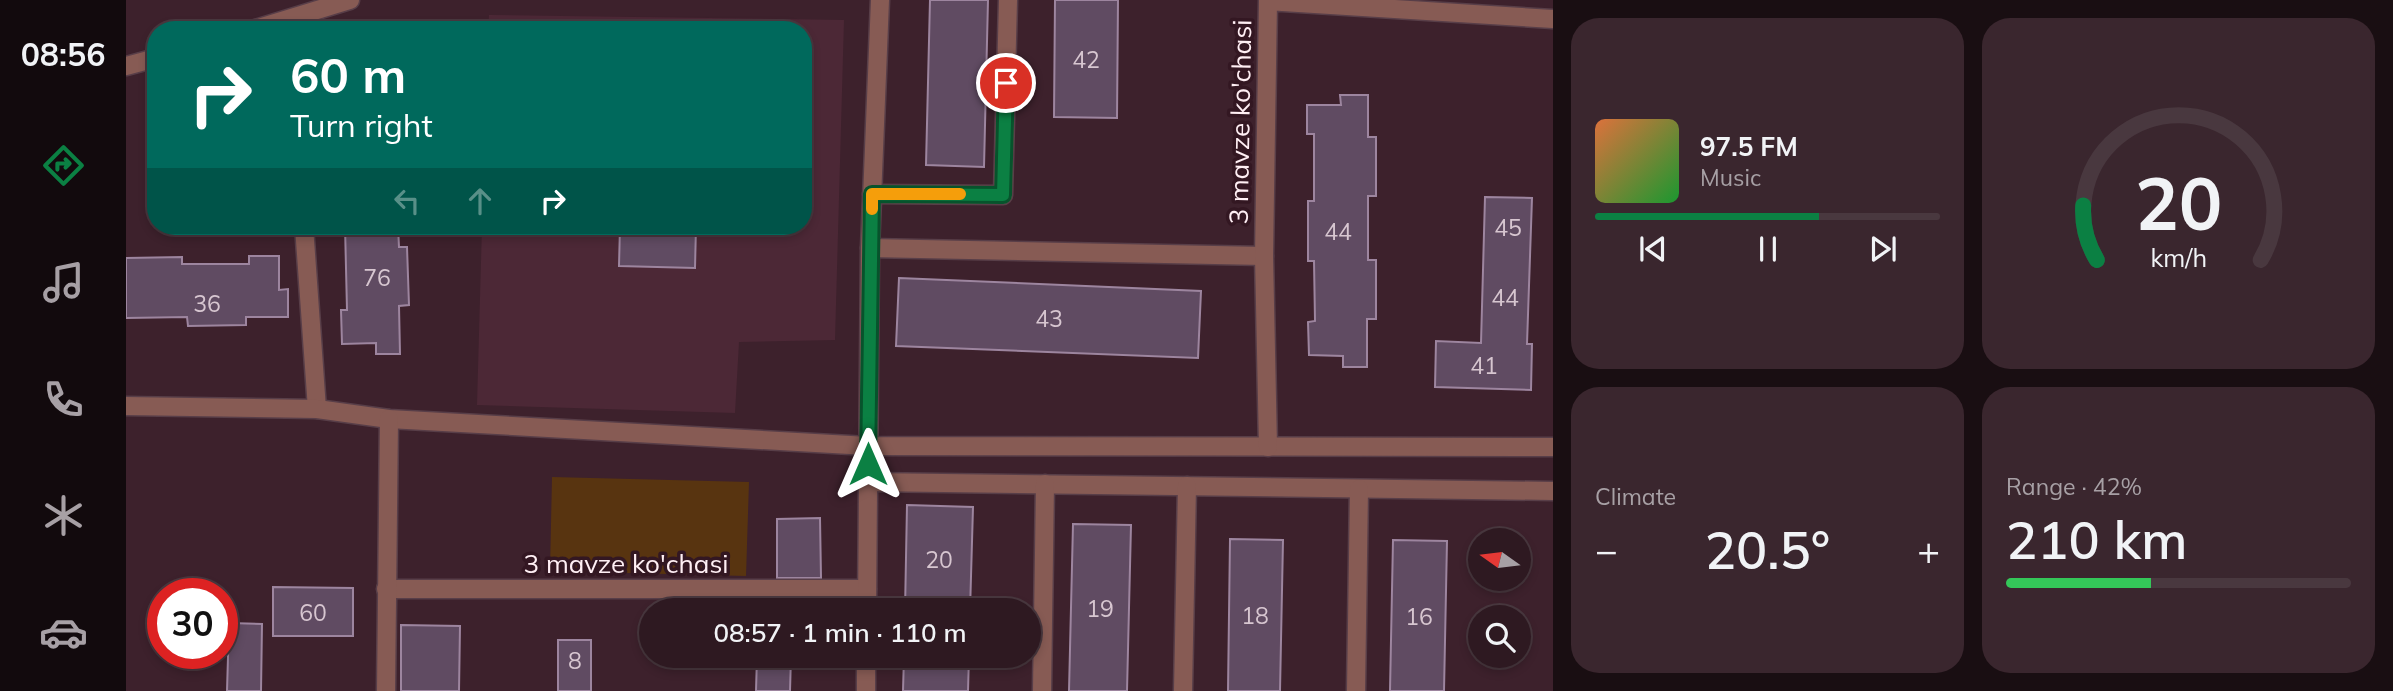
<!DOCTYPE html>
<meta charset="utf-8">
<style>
:root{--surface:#2e1921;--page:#3a262e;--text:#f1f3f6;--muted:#a7a0a5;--line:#49383f;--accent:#0b8043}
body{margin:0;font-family:Mulish,sans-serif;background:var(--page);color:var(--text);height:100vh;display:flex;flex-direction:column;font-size:26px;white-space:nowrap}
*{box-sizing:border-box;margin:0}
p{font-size:23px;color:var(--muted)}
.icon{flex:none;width:38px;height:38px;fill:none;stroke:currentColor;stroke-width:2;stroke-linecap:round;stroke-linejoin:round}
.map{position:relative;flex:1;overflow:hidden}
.sheet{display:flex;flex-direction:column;gap:18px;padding:18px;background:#190e12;width:840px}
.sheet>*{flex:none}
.guide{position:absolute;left:21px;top:21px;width:665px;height:214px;border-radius:28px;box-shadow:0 4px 10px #0003,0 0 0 2px var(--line);background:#00695c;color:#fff;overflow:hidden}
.needle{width:46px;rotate:284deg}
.buttons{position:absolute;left:1342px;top:528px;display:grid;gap:14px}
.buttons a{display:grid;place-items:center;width:63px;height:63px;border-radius:50%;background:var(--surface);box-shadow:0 4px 10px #0003,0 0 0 2px var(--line);font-size:35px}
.speed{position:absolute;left:21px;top:578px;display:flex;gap:14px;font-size:35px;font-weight:700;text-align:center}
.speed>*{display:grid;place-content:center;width:91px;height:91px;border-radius:50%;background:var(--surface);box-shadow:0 4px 10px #0003,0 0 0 2px var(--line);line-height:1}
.speed .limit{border:10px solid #d22;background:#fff;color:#111}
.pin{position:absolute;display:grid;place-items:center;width:60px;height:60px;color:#fff;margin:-30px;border:4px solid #fff;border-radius:50%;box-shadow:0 2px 7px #0007}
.me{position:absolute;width:77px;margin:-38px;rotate:0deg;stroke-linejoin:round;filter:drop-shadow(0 0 5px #0008)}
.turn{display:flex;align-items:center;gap:24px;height:147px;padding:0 28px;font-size:32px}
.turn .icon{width:91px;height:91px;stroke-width:2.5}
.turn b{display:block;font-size:49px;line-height:60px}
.lanes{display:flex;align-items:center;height:66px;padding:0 28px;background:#0003;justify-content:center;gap:35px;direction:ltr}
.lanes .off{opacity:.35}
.big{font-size:52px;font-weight:600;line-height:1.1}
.sheet .widget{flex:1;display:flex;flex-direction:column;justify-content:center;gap:10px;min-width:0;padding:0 24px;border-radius:28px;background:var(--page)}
.sheet .dial{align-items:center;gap:0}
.dial svg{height:182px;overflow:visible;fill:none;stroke:var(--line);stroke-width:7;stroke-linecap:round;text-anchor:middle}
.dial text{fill:var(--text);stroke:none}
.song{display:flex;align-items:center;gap:21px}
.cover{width:84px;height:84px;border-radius:10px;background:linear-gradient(135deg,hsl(20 70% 55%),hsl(130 70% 35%))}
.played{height:7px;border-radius:4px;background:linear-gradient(90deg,var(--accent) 65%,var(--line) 65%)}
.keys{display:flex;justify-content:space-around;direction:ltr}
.heat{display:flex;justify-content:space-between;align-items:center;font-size:38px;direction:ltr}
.charge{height:10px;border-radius:5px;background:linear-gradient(90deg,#34c759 42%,var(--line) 0)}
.sheet .tiles{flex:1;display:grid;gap:18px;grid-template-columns:repeat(2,1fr)}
.trip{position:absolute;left:513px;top:598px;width:402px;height:70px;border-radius:35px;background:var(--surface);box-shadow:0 4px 10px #0003,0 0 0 2px var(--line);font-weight:600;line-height:70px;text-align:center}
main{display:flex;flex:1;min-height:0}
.tab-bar{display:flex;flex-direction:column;width:126px;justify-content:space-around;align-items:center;background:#120a0d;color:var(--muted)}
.tab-bar .icon{width:49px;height:49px}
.tab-bar .on{color:var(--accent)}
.tab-bar b{font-size:32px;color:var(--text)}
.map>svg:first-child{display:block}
</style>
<main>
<nav class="tab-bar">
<b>08:56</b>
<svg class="icon on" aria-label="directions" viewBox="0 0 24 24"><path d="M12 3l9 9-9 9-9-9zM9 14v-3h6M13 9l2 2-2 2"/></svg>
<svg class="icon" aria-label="music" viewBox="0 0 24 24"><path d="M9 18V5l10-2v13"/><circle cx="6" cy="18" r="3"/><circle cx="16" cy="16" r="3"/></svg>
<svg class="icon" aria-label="phone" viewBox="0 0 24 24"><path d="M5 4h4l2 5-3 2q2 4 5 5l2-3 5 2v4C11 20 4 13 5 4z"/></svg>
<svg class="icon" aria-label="climate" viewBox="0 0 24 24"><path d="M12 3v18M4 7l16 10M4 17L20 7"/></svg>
<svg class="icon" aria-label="car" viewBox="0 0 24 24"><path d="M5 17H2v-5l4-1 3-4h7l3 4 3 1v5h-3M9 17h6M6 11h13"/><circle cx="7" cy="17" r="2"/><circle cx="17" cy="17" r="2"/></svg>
</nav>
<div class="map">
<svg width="1427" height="691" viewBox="0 0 1427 691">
<rect width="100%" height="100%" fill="#3d212c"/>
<!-- built -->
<polygon fill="#4c2836" points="363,15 718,20 709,340 613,342 609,413 351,405 356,226 677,226 677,30 362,30"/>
<!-- green -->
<polygon fill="#583410" points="426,477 623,482 620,576 424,571"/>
<!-- building -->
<g fill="#604b62" stroke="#9d859f" stroke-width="2">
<polygon points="804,0 862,0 858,167 800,165"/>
<polygon points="929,0 992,0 991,118 928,117"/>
<polygon points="1214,95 1242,95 1242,137 1250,137 1250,196 1242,196 1242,260 1250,260 1250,319 1241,319 1241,367 1217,367 1217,356 1183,355 1182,322 1189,321 1188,261 1182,261 1182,201 1188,201 1188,134 1181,134 1181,105 1215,105"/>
<polygon points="1359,197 1406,198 1401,344 1406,344 1405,390 1309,387 1310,341 1355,343"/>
<polygon points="219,226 272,226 273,247 281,247 283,305 273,306 274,354 250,354 250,343 216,344 215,310 221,310"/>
<polygon points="494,226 570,226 569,268 493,266"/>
<polygon points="123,256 153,256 153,290 162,289 162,317 120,317 120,325 62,326 61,317 0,318 0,258 56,257 56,264 123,264"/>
<polygon points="773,278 1075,291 1072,358 770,346"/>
<polygon points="781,505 847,507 844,611 779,611"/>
<polygon points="694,518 695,578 651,578 651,519"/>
<polygon points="947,524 1005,525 1001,691 943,691"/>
<polygon points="1104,539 1157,540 1154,691 1102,691"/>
<polygon points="1267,540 1321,541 1318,691 1264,691"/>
<polygon points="147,587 227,588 227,636 147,636"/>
<polygon points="103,623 136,624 135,691 101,691"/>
<polygon points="275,625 334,626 333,691 275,691"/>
<rect x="432" y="640" width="33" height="51"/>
<polygon points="631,656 665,656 664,691 630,691"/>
<polygon points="778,656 843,656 842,691 777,691"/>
</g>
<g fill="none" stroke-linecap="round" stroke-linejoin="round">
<defs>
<g id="minor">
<polyline points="126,30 224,0"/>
<polyline points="0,66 30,58"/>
<polyline points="746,194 877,195 882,0"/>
<polyline points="178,226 191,409"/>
<polyline points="744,248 1138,256"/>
<polyline points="0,406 191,409 263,419 742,446 1427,447"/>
<polyline points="1142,447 1138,256 1142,1 1427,19"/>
<polyline points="742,482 1427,491"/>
<polyline points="260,589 741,589"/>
<polyline points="741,611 744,248 754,0"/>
<polyline points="260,691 263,419"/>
<polyline points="740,691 740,656"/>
<polyline points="916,691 919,484"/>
<polyline points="1057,691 1061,486"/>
<polyline points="1230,691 1233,489"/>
</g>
</defs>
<!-- minor casing -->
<use href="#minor" stroke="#583e48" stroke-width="21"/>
<!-- minor -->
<use href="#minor" stroke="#875b54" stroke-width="18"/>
</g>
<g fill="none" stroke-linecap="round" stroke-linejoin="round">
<defs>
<polyline id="route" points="742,464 746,194 877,195 880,83"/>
</defs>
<!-- route casing -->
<use href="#route" stroke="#07532c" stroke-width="18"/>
<!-- route -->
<use href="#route" stroke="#0b8043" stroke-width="12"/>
<!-- slow -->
<polyline stroke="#f59e0b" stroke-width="12" points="746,209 746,194 834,194"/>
</g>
<g text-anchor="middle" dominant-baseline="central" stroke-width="7" stroke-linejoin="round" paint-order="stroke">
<!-- number labels -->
<g font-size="23" fill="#d7c6d0">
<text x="960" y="59">42</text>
<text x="1382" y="227">45</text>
<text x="1212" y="231">44</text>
<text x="251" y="277">76</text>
<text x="1379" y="297">44</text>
<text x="81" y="303">36</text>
<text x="923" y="318">43</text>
<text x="1358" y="365">41</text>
<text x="813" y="559">20</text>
<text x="974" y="608">19</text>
<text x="187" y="612">60</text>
<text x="1129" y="615">18</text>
<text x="1293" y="616">16</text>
<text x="449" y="660">8</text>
</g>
<!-- street labels -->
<g font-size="26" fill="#ffeff4" stroke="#331722">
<text transform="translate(1114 122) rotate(-89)">3 mavze ko'chasi</text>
<text x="500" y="563">3 mavze ko'chasi</text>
</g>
</g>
</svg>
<div class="buttons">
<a><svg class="needle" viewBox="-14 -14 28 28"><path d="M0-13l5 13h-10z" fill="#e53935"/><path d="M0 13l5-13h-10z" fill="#a7a0a5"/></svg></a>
<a><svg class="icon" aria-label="search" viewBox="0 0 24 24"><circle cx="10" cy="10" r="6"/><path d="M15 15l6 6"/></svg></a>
</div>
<div class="speed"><div class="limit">30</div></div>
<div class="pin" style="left:880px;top:83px;background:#d93025"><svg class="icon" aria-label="arrive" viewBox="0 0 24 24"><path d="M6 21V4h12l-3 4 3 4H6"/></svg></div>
<svg class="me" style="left:742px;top:464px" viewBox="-20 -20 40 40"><path d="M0-17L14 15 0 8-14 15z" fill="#0b8043" stroke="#fff" stroke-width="4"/></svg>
<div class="trip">08:57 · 1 min · 110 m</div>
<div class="guide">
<div class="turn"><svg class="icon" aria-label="right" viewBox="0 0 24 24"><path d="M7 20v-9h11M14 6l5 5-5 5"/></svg><div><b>60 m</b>Turn right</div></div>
<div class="lanes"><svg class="icon off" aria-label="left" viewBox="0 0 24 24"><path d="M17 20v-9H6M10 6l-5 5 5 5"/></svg><svg class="icon off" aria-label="ahead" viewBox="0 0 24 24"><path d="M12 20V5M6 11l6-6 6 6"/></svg><svg class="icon" aria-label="right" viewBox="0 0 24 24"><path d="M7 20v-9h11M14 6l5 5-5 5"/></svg></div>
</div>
</div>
<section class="sheet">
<div class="tiles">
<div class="widget">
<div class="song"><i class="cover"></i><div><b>97.5 FM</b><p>Music</p></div></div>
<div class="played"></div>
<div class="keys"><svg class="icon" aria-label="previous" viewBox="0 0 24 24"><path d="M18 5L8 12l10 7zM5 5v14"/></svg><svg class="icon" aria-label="pause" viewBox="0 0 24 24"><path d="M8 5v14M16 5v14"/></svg><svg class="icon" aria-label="next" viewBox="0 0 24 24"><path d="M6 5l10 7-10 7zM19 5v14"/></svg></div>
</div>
<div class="widget dial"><svg viewBox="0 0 100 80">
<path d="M14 69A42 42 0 1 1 86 69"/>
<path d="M14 69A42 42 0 0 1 8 45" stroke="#0b8043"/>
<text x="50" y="56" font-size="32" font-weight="700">20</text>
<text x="50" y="72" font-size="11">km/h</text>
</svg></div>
<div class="widget"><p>Climate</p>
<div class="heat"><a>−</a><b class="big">20.5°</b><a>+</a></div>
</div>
<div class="widget"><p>Range · 42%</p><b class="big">210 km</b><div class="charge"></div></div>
</div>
</section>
</main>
